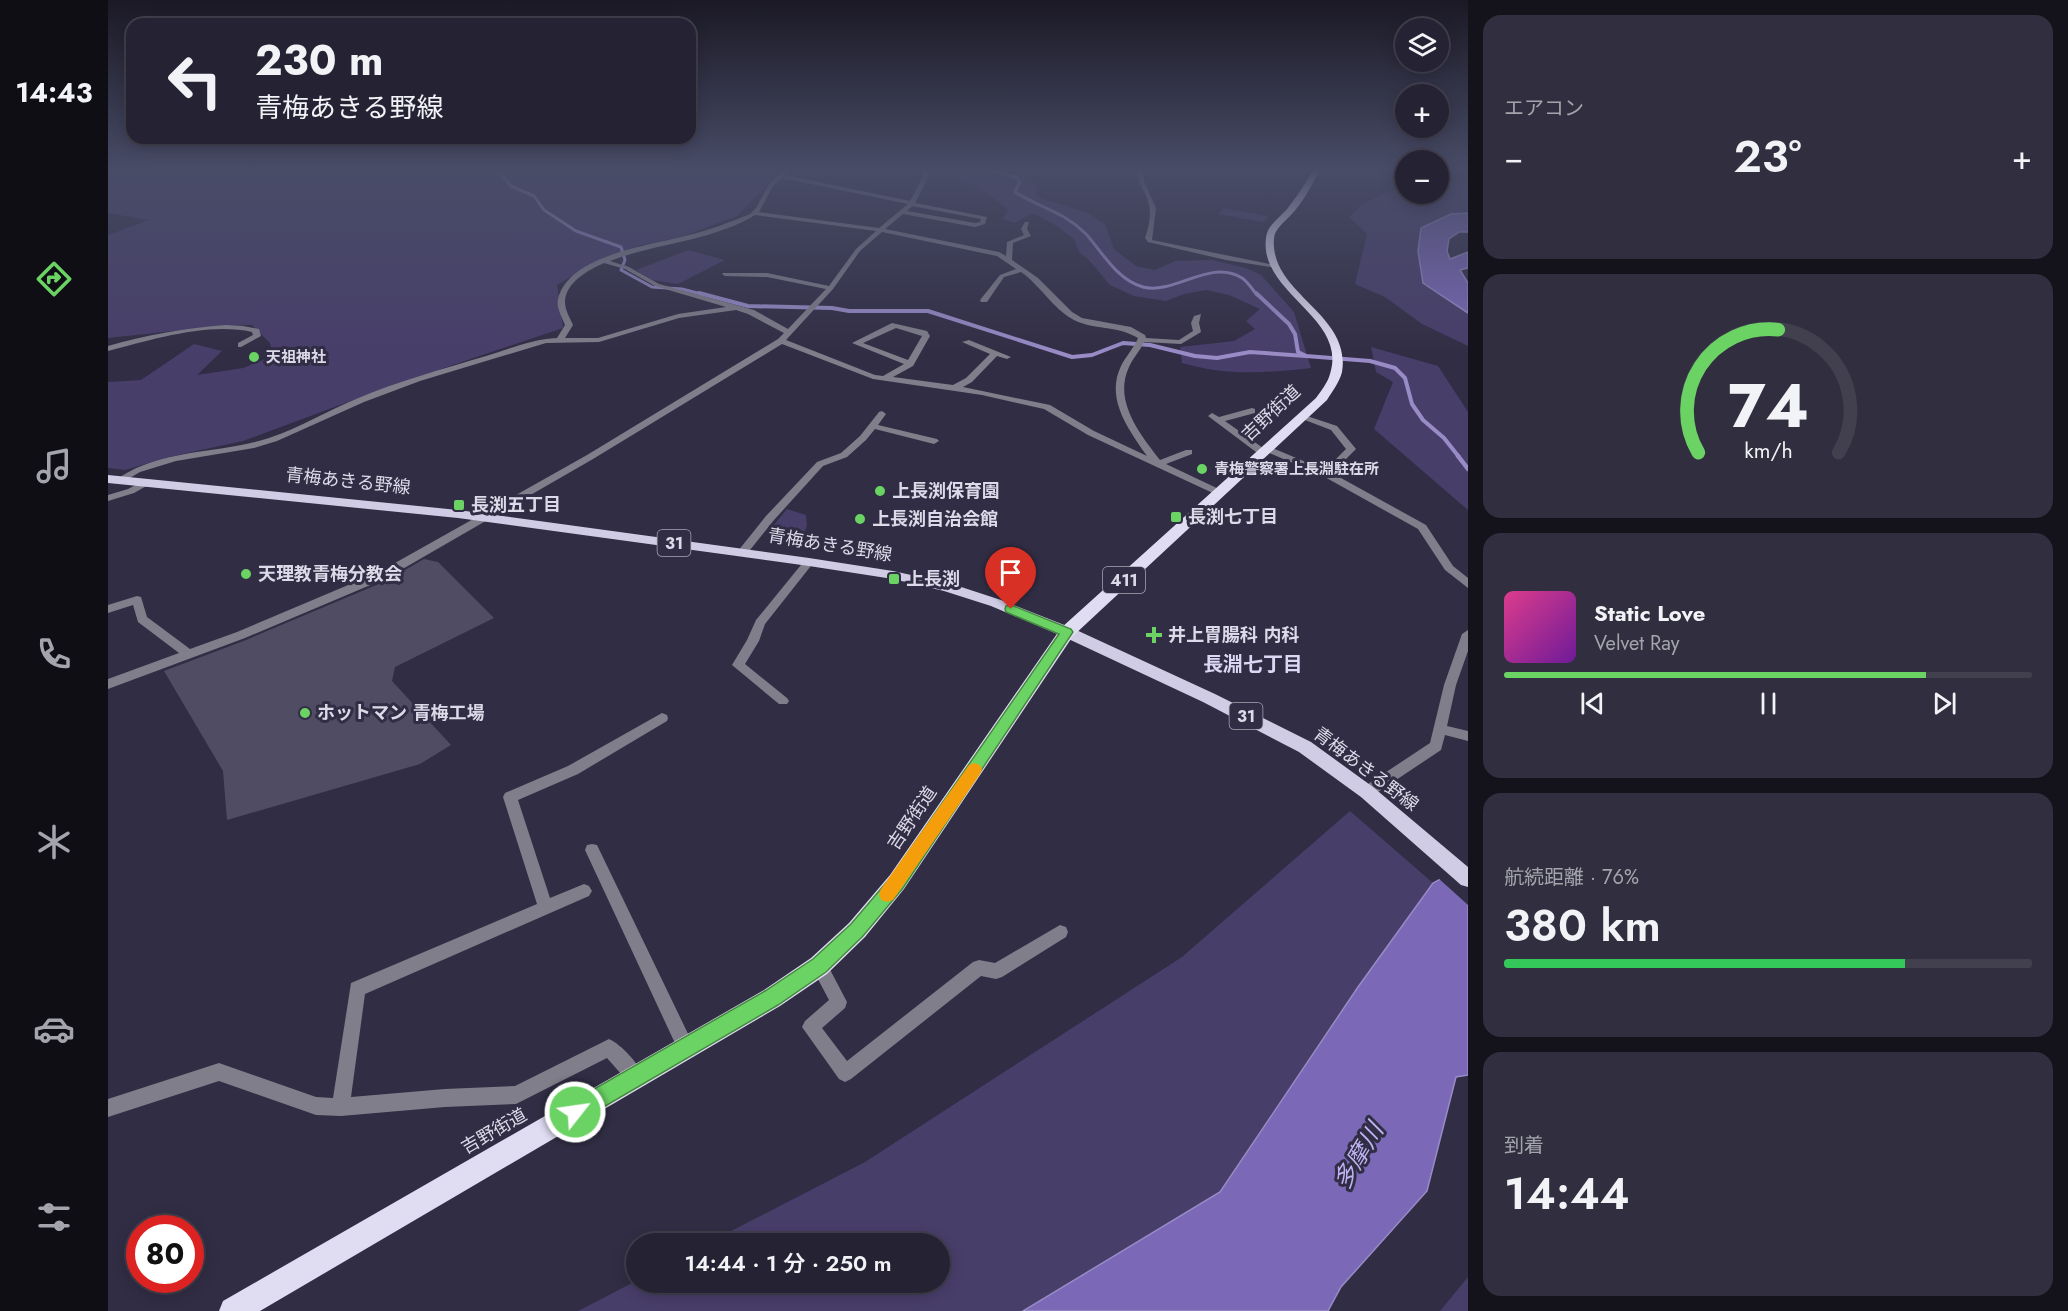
<!DOCTYPE html>
<html lang="ja">
<meta charset="utf-8">
<style>
:root{--surface:#252233;--page:#312f3f;--text:#f1f3f6;--muted:#a3a4ac;--line:#423f4e;--accent:#6ad364}
body{margin:0;font-family:Jost,"Noto Sans JP",sans-serif;background:var(--page);color:var(--text);height:100vh;display:flex;flex-direction:column;font-size:22px;white-space:nowrap}
*{box-sizing:border-box;margin:0}
p{font-size:20px;color:var(--muted)}
.icon{flex:none;width:33px;height:33px;fill:none;stroke:currentColor;stroke-width:2;stroke-linecap:round;stroke-linejoin:round}
.map{position:relative;flex:1;overflow:hidden}
.side{display:flex;flex-direction:column;gap:15px;padding:15px;background:#14131c;width:600px}
.side>*{flex:none}
.guide{position:absolute;left:18px;top:18px;width:570px;height:126px;border-radius:18px;box-shadow:0 3px 15px #0003,0 0 0 2px var(--line);background:#252233;color:var(--text);overflow:hidden}
.controls{position:absolute;left:1287px;top:18px;display:grid;gap:12px}
.controls a{display:grid;place-items:center;width:54px;height:54px;border-radius:50%;background:var(--surface);box-shadow:0 3px 15px #0003,0 0 0 2px var(--line);font-size:30px}
.speed{position:absolute;left:18px;top:1215px;display:flex;gap:12px;font-size:30px;font-weight:700;text-align:center}
.speed>*{display:grid;place-content:center;width:78px;height:78px;border-radius:50%;background:var(--surface);box-shadow:0 3px 15px #0003,0 0 0 2px var(--line);line-height:1}
.speed .limit{border:9px solid #d22;background:#fff;color:#111}
.pin{position:absolute;display:grid;place-items:center;width:51px;height:51px;color:#fff;margin:-62px -26px;border-radius:50% 50% 50% 0;rotate:-45deg;box-shadow:0 0 6px #0007}
.pin .icon{rotate:45deg}
.me{position:absolute;width:66px;margin:-33px;rotate:60deg;stroke-linejoin:round;filter:drop-shadow(0 0 4px #0008)}
.turn{display:flex;align-items:center;gap:21px;height:126px;padding:0 30px;font-size:27px}
.turn .icon{width:78px;height:78px;stroke-width:2.5}
.turn b{display:block;font-size:42px;line-height:51px}
.big{font-size:45px;font-weight:600;line-height:1.1}
.side .card{flex:1;display:flex;flex-direction:column;justify-content:center;gap:9px;min-width:0;padding:0 21px;border-radius:18px;background:var(--page)}
.side .dial{align-items:center;gap:0}
.dial svg{height:156px;overflow:visible;fill:none;stroke:var(--line);stroke-width:7;stroke-linecap:round;text-anchor:middle}
.dial text{fill:var(--text);stroke:none}
.song{display:flex;align-items:center;gap:18px}
.cover{width:72px;height:72px;border-radius:9px;background:linear-gradient(135deg,hsl(330 70% 55%),hsl(280 70% 35%))}
.played{height:6px;border-radius:3px;background:linear-gradient(90deg,var(--accent) 80%,var(--line) 80%)}
.keys{display:flex;justify-content:space-around;direction:ltr}
.heat{display:flex;justify-content:space-between;align-items:center;font-size:33px;direction:ltr}
.charge{height:9px;border-radius:4px;background:linear-gradient(90deg,#34c759 76%,var(--line) 0)}
.trip{position:absolute;left:518px;top:1233px;width:324px;height:60px;border-radius:30px;background:var(--surface);box-shadow:0 3px 15px #0003,0 0 0 2px var(--line);font-weight:600;line-height:60px;text-align:center}
main{display:flex;flex:1;min-height:0}
.menu{display:flex;flex-direction:column;width:108px;justify-content:space-around;align-items:center;background:#0f0e14;color:var(--muted)}
.menu .icon{width:42px;height:42px}
.menu .on{color:var(--accent)}
.menu b{font-size:27px;color:var(--text)}
.map>svg:first-child{display:block}
</style>
<main>
<nav class="menu">
<b>14:43</b>
<svg class="icon on" aria-label="directions" viewBox="0 0 24 24"><path d="M12 3l9 9-9 9-9-9zM9 14v-3h6M13 9l2 2-2 2"/></svg>
<svg class="icon" aria-label="music" viewBox="0 0 24 24"><path d="M9 18V5l10-2v13"/><circle cx="6" cy="18" r="3"/><circle cx="16" cy="16" r="3"/></svg>
<svg class="icon" aria-label="phone" viewBox="0 0 24 24"><path d="M5 4h4l2 5-3 2q2 4 5 5l2-3 5 2v4C11 20 4 13 5 4z"/></svg>
<svg class="icon" aria-label="climate" viewBox="0 0 24 24"><path d="M12 3v18M4 7l16 10M4 17L20 7"/></svg>
<svg class="icon" aria-label="car" viewBox="0 0 24 24"><path d="M5 17H2v-5l4-1 3-4h7l3 4 3 1v5h-3M9 17h6M6 11h13"/><circle cx="7" cy="17" r="2"/><circle cx="17" cy="17" r="2"/></svg>
<svg class="icon" aria-label="filters" viewBox="0 0 24 24"><path d="M4 7h16M4 17h16"/><circle cx="9" cy="7" r="2"/><circle cx="15" cy="17" r="2"/></svg>
</nav>
<div class="map">
<svg width="1360" height="1311" viewBox="0 0 1360 1311">
<rect width="100%" height="100%" fill="#312d44"/>
<!-- green -->
<g fill="#483e6a">
<polygon points="0,170 673,170 629,216 573,237 533,245 492,259 449,285 455,328 283,386 135,441 61,457 17,470 0,468 0,382 33,380 86,344 114,351 89,375 135,368 165,356 162,343 144,325 112,326 0,338 0,235 41,220 0,213"/>
<path d="M 829,170 C 862,170 899,164 928,184 L 929,197 L 980,213 L 997,224 L 1006,249 L 1028,266 L 1047,270 L 1067,261 L 1104,260 L 1138,268 L 1153,275 L 1186,312 L 1203,368 C 1158,373 1118,376 1074,363 L 1072,347 L 1126,341 L 1147,329 L 1138,321 L 1152,309 L 1121,295 L 1098,290 L 1076,294 L 1058,301 L 1026,296 L 1002,285 L 980,259 L 972,253 L 966,239 L 947,225 L 924,213 L 907,223 L 894,219 L 900,210 C 875,187 858,183 829,170 Z"/>
<polygon points="1331,182 1360,183 1360,213 1343,214 1315,283 1360,313 1360,346 1314,324 1277,297 1247,284 1259,234 1241,217 1255,204 1293,186 1297,186 1298,194 1330,194"/>
<polygon points="1115,208 1160,216 1156,222 1110,214"/>
<polygon points="580,250 617,260 570,284 544,280 528,270"/>
<polygon points="1263,347 1330,366 1360,412 1360,510 1266,429 1285,382 1268,372"/>
<polygon points="679,509 698,515 699,525 693,545 671,542 681,530 666,525"/>
<polygon points="1242,811 1325,883 1250,987 1112,1192 915,1311 470,1311 528,1281 831,1282 831,1244 600,1243 757,1162 1074,957"/>
<polygon points="1360,1277 1360,1311 1332,1311"/>
</g>
<!-- water -->
<g fill="#7b69b8" stroke="#988bc6" stroke-width="1.5">
<polygon points="1360,213 1360,232 1351,232 1341,239 1339,251 1342,259 1360,252 1360,268 1352,270 1360,283 1360,313 1315,283 1310,251 1313,228 1343,214"/>
<polygon points="1360,864 1360,1075 1348,1077 1319,1191 1233,1287 1220,1311 915,1311 1112,1192 1250,987 1325,883"/>
</g>
<!-- pier -->
<polygon fill="#312d44" points="1360,861 1360,905 1329,877"/>
<g fill="none" stroke-linecap="round" stroke-linejoin="round">
<!-- stream-far2 -->
<g stroke="#988bc6" stroke-width="3">
<polyline points="389,170 403,186 426,196 436,210 468,231 513,247 517,260 513,270 544,287 574,289 597,295"/>
<path d="M 883,170 L 908,177 L 912,182 L 907,192 C 932,208 955,211 978,234 C 995,253 1009,280 1035,287 C 1067,295 1102,258 1134,278 C 1140,282 1144,289 1149,295"/>
</g>
<!-- stream-far1 -->
<g stroke="#988bc6" stroke-width="4">
<polyline points="591,293 640,306 724,308 741,311 820,311 964,357 984,355 1015,343 1042,345 1087,356 1109,358 1142,352 1198,356"/>
<polyline points="1148,293 1181,324 1187,334 1190,352 1198,356 1262,361 1287,368 1297,378 1304,404 1315,420 1336,438 1351,457"/>
</g>
<!-- stream -->
<polyline stroke="#988bc6" stroke-width="4.5" points="1350,456 1360,469"/>
</g>
<!-- building -->
<polygon fill="#504c64" points="316,559 330,562 386,618 287,667 284,681 343,745 312,764 119,820 115,771 56,671 138,640 280,580"/>
<g fill="none" stroke-linecap="round" stroke-linejoin="round">
<!-- minor -->
<g fill="#807e8a" fill-rule="evenodd">
<path d="M 676,170 L 682,170 L 677,175 L 802,201 L 815,176 L 813,170 L 818,170 L 821,176 L 807,203 L 879,217 L 877,224 L 867,227 L 795,214 L 777,229 L 891,252 L 898,256 L 899,242 L 916,235 L 913,229 L 917,222 L 921,222 L 919,229 L 923,236 L 905,243 L 904,260 L 930,278 L 964,312 L 974,318 L 1023,327 L 1037,335 L 1038,338 L 1071,340 L 1085,331 L 1083,323 L 1086,316 L 1093,314 L 1091,323 L 1093,332 L 1073,344 L 1036,342 C 1032,351 1025,358 1021,367 C 1005,401 1032,434 1052,460 L 1078,450 L 1084,450 L 1084,454 L 1058,464 L 1115,491 L 1115,495 L 1109,495 L 980,435 L 936,409 L 874,395 L 765,379 L 674,344 L 485,459 L 279,578 L 137,638 L 0,689 L 0,679 L 71,653 L 30,622 L 25,605 L 0,613 L 0,605 L 29,596 L 33,597 L 39,617 L 82,649 L 129,632 L 271,572 L 479,455 L 670,339 L 676,333 L 640,314 L 628,310 L 571,318 L 491,342 L 438,343 L 312,381 L 256,402 L 169,441 L 146,448 L 68,461 L 32,472 L 15,482 L 12,481 L 12,477 C 57,448 112,454 161,438 C 191,428 219,411 248,399 C 290,381 335,369 378,356 C 401,349 425,339 449,338 L 457,325 C 454,317 448,307 450,299 C 461,254 545,245 581,235 C 602,230 622,222 642,214 L 648,208 L 661,184 ZM 674,178 L 800,204 L 771,228 L 651,212 L 665,186 ZM 804,206 L 873,219 L 872,222 L 867,223 L 799,211 ZM 647,215 L 768,231 L 748,249 L 721,286 L 659,273 L 615,273 L 614,274 L 617,276 L 659,277 L 718,289 L 680,329 L 646,310 L 551,284 L 521,267 L 502,261 C 548,243 605,241 647,215 ZM 774,232 L 889,256 L 908,269 L 892,275 L 872,300 L 873,302 L 879,302 L 896,277 L 913,272 C 932,285 945,309 966,320 C 985,330 1008,325 1030,338 C 1026,348 1018,356 1013,366 C 997,399 1021,430 1039,456 L 986,431 L 942,405 L 855,387 L 864,382 L 889,356 L 899,359 L 903,357 L 861,340 L 854,342 L 882,354 L 858,378 L 845,385 L 785,377 L 805,366 L 822,336 L 819,331 L 784,323 L 744,343 L 796,364 L 775,376 L 767,375 L 678,340 L 725,289 L 752,251 ZM 496,263 L 517,269 L 547,286 L 618,307 L 570,314 L 490,338 L 457,338 L 465,325 C 462,318 457,310 457,302 C 457,283 480,270 496,263 ZM 788,328 L 814,336 L 800,360 L 755,343 Z"/>
<path d="M 1029,170 L 1035,170 L 1036,181 L 1048,208 L 1044,240 L 1171,266 L 1168,268 L 1118,260 L 1040,242 L 1037,238 C 1042,223 1045,209 1037,194 C 1033,186 1030,180 1029,170 Z"/>
<path d="M 118,325 L 135,326 L 151,329 L 153,336 L 133,347 L 130,347 L 130,343 L 145,335 L 144,332 C 100,322 43,340 0,351 L 0,346 C 38,335 78,328 118,325 Z"/>
<polygon points="1144,408 1147,409 1147,413 1117,421 1155,448 1162,447 1217,470 1238,449 1223,430 1189,417 1193,414 1229,426 1248,449 1224,473 1318,525 1345,566 1360,578 1360,588 1337,570 1310,529 1215,476 1159,452 1158,455 1152,455 1100,416 1104,413 1111,417"/>
<polygon points="774,411 778,414 770,425 829,439 831,441 826,444 767,429 758,440 739,457 715,466 666,520 638,555 630,555 629,553 630,551 658,516 709,462 733,453 752,436 771,412"/>
<polygon points="39,479 44,482 42,484 26,493 0,501 0,495 20,489"/>
<polygon points="701,559 706,562 657,624 651,641 637,664 679,698 681,701 679,704 671,704 624,665 639,640 648,620 697,560"/>
<polygon points="1360,630 1360,651 1348,685 1339,726 1360,731 1360,741 1337,735 1333,750 1264,796 1259,798 1254,796 1252,792 1254,788 1322,743 1336,685 1354,634"/>
<path d="M 554,713 L 559,715 L 560,718 L 559,721 L 470,774 L 410,800 L 442,898 L 476,884 L 481,886 L 484,891 L 481,896 L 257,994 L 243,1097 L 337,1089 L 407,1086 L 501,1039 C 514,1045 531,1064 536,1077 L 533,1083 L 527,1086 L 521,1083 L 499,1058 L 408,1104 L 337,1107 L 233,1116 L 208,1115 L 111,1081 L 0,1117 L 0,1099 L 111,1063 L 208,1097 L 225,1098 L 243,983 L 429,904 L 395,797 L 397,793 L 460,766 Z"/>
<polygon points="484,844 489,845 584,1042 587,1048 584,1054 578,1057 572,1054 477,850 479,845"/>
<polygon points="952,925 958,927 960,932 958,937 894,977 888,979 873,976 743,1079 737,1082 731,1079 694,1027 697,1021 721,1000 703,966 705,960 711,958 717,960 739,1002 737,1008 714,1028 739,1061 865,962 871,960 887,963"/>
</g>
<!-- primary -->
<polygon fill="#d0cce5" fill-rule="evenodd" points="0,475 350,510 701,558 785,571 844,584 893,600 964,628 1107,694 1203,742 1265,787 1360,867 1360,887 1353,885 1253,797 1191,752 1095,702 954,636 883,606 836,591 785,579 701,566 350,518 0,483"/>
<!-- trunk -->
<path fill="#e0dcf2" fill-rule="evenodd" d="M 1205,170 L 1212,170 C 1203,186 1195,203 1182,216 C 1176,222 1167,229 1166,238 C 1161,294 1244,313 1234,372 C 1232,381 1224,392 1219,400 L 965,636 L 796,889 L 757,937 L 719,974 L 672,1006 L 152,1311 L 111,1311 L 115,1301 L 656,990 L 703,958 L 741,923 L 782,875 L 953,628 L 1208,398 C 1213,391 1220,382 1222,374 C 1240,317 1151,294 1158,238 C 1159,224 1175,216 1182,205 C 1191,194 1198,182 1205,170 Z"/>
</g>
<!-- sky -->
<linearGradient id="sky" x2="0" y2="1"><stop stop-color="#1b1925"/><stop offset="0.48" stop-color="#484c67"/><stop offset="1" stop-color="#484c67" stop-opacity="0"/></linearGradient>
<rect width="1360" height="354" fill="url(#sky)"/>
<!-- route -->
<polygon fill="#6ad364" stroke="#458941" stroke-width="1.5" points="903,605 963,629 965,632 795,888 755,936 718,972 670,1005 475,1119 467,1122 460,1119 457,1112 460,1104 657,991 705,959 743,924 783,877 951,634 898,612 897,609 898,606"/>
<!-- slow -->
<polygon fill="#f59e0b" points="866,763 872,765 874,769 872,774 785,900 779,902 773,900 771,894 773,889 861,765"/>
<!-- markers -->
<g fill="#6ad364" stroke="#312d44" stroke-width="2">
<circle cx="146" cy="357" r="6"/>
<circle cx="1094" cy="469" r="6"/>
<circle cx="772" cy="491" r="6"/>
<rect x="345" y="499" width="12" height="12" rx="3"/>
<rect x="1062" y="511" width="12" height="12" rx="3"/>
<circle cx="752" cy="519" r="6"/>
<circle cx="138" cy="574" r="6"/>
<rect x="780" y="573" width="12" height="12" rx="3"/>
<path d="M1043 626h6v6h6v6h-6v6h-6v-6h-6v-6h6z"/>
<circle cx="197" cy="713" r="6"/>
</g>
<g text-anchor="middle" dominant-baseline="central" stroke-width="6" stroke-linejoin="round" paint-order="stroke">
<!-- far-poi labels -->
<g font-size="15" font-weight="bold" fill="#dcdae8" stroke="#312d44" text-anchor="start">
<text x="158" y="357">天祖神社</text>
<text x="1106" y="469">青梅警察署上長淵駐在所</text>
</g>
<!-- shield labels -->
<g fill="#312d44" stroke="#a9a6b7" stroke-width="1.5">
<rect x="549.5" y="530" width="33" height="26" rx="4.5"/>
<rect x="995" y="567" width="42" height="26" rx="4.5"/>
<rect x="1121.5" y="703" width="33" height="26" rx="4.5"/>
</g>
<g font-size="16" font-weight="bold" fill="#dcdae8">
<text x="566" y="543">31</text>
<text x="1016" y="580">411</text>
<text x="1138" y="716">31</text>
</g>
<!-- street labels -->
<g font-size="18" fill="#dcdae8" stroke="#312d44">
<text transform="translate(1163 413) rotate(-43)">吉野街道</text>
<text transform="translate(240 481) rotate(6)">青梅あきる野線</text>
<text transform="translate(722 545) rotate(9)">青梅あきる野線</text>
<text transform="translate(1258 769) rotate(37)">青梅あきる野線</text>
<text transform="translate(804 818) rotate(-56)">吉野街道</text>
<text transform="translate(386 1131) rotate(-30)">吉野街道</text>
</g>
<!-- poi labels -->
<g font-size="18" font-weight="bold" fill="#dcdae8" stroke="#312d44" text-anchor="start">
<text x="784" y="491">上長渕保育園</text>
<text x="363" y="505">長渕五丁目</text>
<text x="1080" y="517">長渕七丁目</text>
<text x="764" y="519">上長渕自治会館</text>
<text x="150" y="574">天理教青梅分教会</text>
<text x="798" y="579">上長渕</text>
<text x="1060" y="635">井上胃腸科 内科</text>
<text x="209" y="713">ホットマン 青梅工場</text>
</g>
<!-- neighbourhood labels -->
<g font-size="20" font-weight="bold" fill="#dcd7f5" stroke="#312d44">
<text x="1145" y="664">長淵七丁目</text>
</g>
<!-- near-water labels -->
<g font-size="24" font-style="italic" fill="#bfb4f3" stroke="#312d44">
<text transform="translate(1250 1156) rotate(-59)">多摩川</text>
</g>
</g>
</svg>
<div class="controls">
<a><svg class="icon" aria-label="layers" viewBox="0 0 24 24"><path d="M12 4l9 5-9 5-9-5zM3 14l9 5 9-5"/></svg></a>
<a>+</a>
<a>−</a>
</div>
<div class="speed"><div class="limit">80</div></div>
<div class="pin" style="left:903px;top:609px;background:#d93025"><svg class="icon" aria-label="arrive" viewBox="0 0 24 24"><path d="M6 21V4h12l-3 4 3 4H6"/></svg></div>
<svg class="me" style="left:467px;top:1112px" viewBox="-20 -20 40 40"><circle r="17" fill="#6ad364" stroke="#fff" stroke-width="3"/><path d="M0-11L8 9 0 5-8 9z" fill="#fff"/></svg>
<div class="trip">14:44 · 1 分 · 250 m</div>
<div class="guide">
<div class="turn"><svg class="icon" aria-label="left" viewBox="0 0 24 24"><path d="M17 20v-9H6M10 6l-5 5 5 5"/></svg><div><b>230 m</b>青梅あきる野線</div></div>
</div>
</div>
<section class="side">
<div class="card"><p>エアコン</p>
<div class="heat"><a>−</a><b class="big">23°</b><a>+</a></div>
</div>
<div class="card dial"><svg viewBox="0 0 100 80">
<path d="M14 69A42 42 0 1 1 86 69"/>
<path d="M14 69A42 42 0 0 1 55 6" stroke="#6ad364"/>
<text x="50" y="56" font-size="32" font-weight="700">74</text>
<text x="50" y="72" font-size="11">km/h</text>
</svg></div>
<div class="card">
<div class="song"><i class="cover"></i><div><b>Static Love</b><p>Velvet Ray</p></div></div>
<div class="played"></div>
<div class="keys"><svg class="icon" aria-label="previous" viewBox="0 0 24 24"><path d="M18 5L8 12l10 7zM5 5v14"/></svg><svg class="icon" aria-label="pause" viewBox="0 0 24 24"><path d="M8 5v14M16 5v14"/></svg><svg class="icon" aria-label="next" viewBox="0 0 24 24"><path d="M6 5l10 7-10 7zM19 5v14"/></svg></div>
</div>
<div class="card"><p>航続距離 · 76%</p><b class="big">380 km</b><div class="charge"></div></div>
<div class="card"><p>到着</p><b class="big">14:44</b></div>
</section>
</main>
